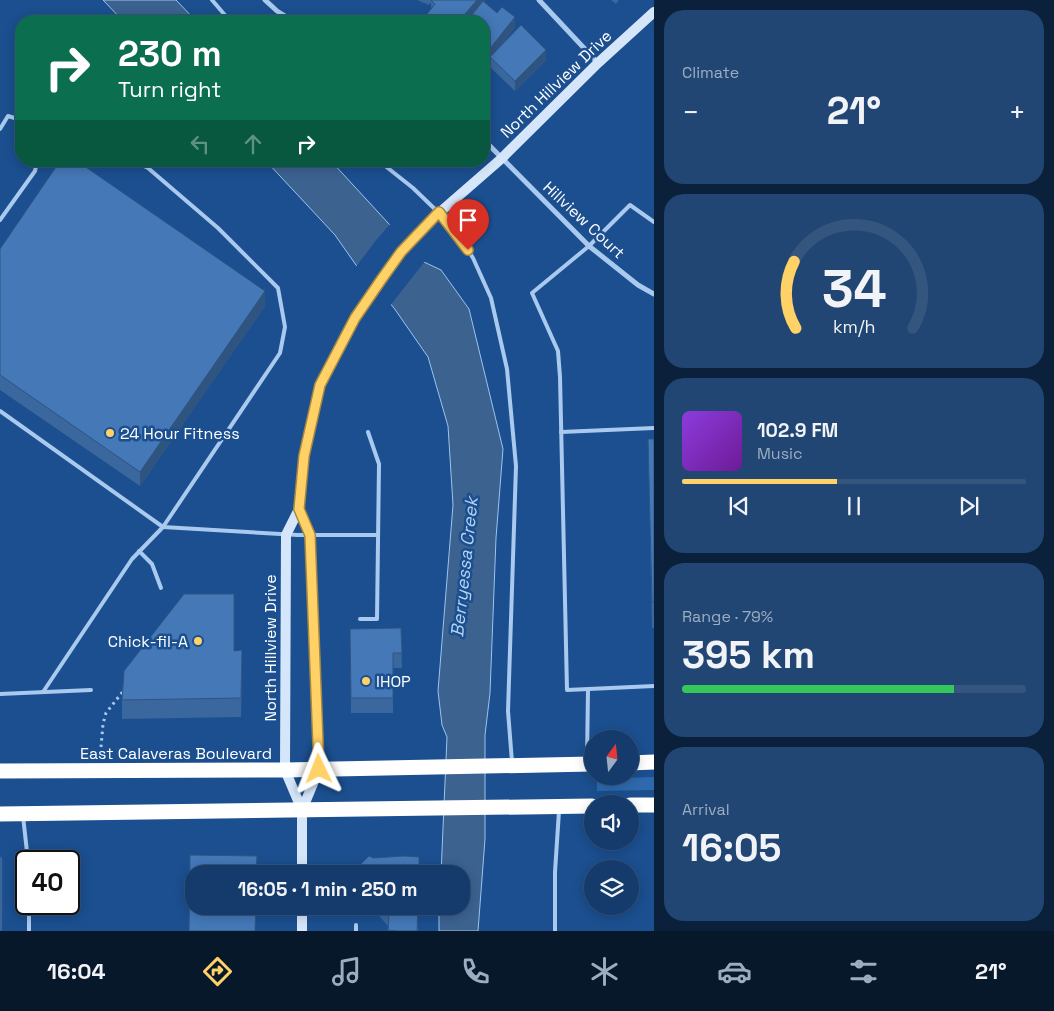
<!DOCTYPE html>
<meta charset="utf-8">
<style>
:root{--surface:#143b6b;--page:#214673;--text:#f1f3f6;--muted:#9dadc1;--line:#33557e;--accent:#ffd166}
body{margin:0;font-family:"Space Grotesk",sans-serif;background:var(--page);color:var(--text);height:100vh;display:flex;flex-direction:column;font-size:19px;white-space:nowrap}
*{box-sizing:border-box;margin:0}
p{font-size:16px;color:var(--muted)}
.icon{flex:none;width:28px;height:28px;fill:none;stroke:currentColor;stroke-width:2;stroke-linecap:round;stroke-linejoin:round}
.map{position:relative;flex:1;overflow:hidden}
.side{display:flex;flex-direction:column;gap:10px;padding:10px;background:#0b203b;width:400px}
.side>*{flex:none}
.top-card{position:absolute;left:15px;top:15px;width:475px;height:152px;border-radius:20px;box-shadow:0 2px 12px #0003,0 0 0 1px var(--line);background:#0b6e4f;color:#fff;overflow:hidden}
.needle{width:32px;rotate:15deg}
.tools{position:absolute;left:584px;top:730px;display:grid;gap:10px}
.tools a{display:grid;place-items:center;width:55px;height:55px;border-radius:50%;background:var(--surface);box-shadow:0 2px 12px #0003,0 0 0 1px var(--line);font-size:25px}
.speed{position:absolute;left:15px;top:850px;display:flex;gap:10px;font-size:25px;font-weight:700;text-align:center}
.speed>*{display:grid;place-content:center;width:65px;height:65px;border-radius:50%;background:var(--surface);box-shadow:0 2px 12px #0003,0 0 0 1px var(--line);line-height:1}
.speed .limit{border:2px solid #111;border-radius:8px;background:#fff;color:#111}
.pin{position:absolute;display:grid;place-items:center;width:42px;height:42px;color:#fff;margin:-51px -21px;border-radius:50% 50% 50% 0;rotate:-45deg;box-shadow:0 0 5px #0007}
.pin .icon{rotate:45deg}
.me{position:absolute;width:55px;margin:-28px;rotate:358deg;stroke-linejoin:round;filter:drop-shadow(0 0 4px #0008)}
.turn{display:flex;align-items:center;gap:18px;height:105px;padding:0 20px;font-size:22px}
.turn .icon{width:65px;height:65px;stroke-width:2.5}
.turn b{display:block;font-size:35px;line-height:42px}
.lanes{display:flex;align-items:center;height:48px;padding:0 20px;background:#0003;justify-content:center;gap:25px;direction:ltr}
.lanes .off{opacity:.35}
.big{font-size:38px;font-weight:700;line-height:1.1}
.side .widget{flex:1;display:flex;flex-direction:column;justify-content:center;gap:8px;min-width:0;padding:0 18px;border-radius:20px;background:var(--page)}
.side .dial{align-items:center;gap:0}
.dial svg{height:130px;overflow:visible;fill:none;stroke:var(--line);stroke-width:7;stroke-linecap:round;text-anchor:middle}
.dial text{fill:var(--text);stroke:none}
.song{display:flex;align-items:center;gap:15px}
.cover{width:60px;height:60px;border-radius:8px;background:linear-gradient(135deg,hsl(270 70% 55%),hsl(280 70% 35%))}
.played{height:5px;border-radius:2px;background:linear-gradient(90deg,var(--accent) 45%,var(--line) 45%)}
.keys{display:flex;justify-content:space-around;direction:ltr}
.heat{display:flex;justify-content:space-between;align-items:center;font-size:28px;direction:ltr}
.charge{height:8px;border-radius:4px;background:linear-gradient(90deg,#34c759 79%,var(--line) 0)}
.trip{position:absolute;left:185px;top:865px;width:285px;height:50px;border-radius:20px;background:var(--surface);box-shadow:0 2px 12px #0003,0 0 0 1px var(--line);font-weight:700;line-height:50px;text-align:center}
.tabs{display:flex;height:80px;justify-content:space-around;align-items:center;background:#08182b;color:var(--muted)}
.tabs .icon{width:35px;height:35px}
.tabs .active{color:var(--accent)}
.tabs b{font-size:22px;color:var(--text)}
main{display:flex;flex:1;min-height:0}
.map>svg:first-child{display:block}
</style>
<main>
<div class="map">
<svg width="654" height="931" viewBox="0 0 654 931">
<rect width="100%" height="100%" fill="#1b4f8f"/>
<!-- green -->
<polygon fill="#2e69ad" points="654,777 654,790 597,791 597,779"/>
<!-- water -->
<g fill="#3c6290" stroke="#9cc4f0">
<polygon points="103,0 176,0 196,21 123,21"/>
<polygon points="266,161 331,161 424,262 441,270 469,309 503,449 496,538 490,693 485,735 485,839 478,931 439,931 439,906 461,906 461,874 441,874 447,737 442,725 438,691 453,505 448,426 428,357 394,308 356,265 335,235"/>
</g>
<!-- pier -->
<polygon fill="#1b4f8f" points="391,223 426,260 389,307 355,268 377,239"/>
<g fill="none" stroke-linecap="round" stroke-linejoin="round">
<!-- path -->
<polyline stroke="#a9c9ee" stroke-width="3" stroke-dasharray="2.5 4" stroke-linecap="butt" points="101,747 103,724 106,713 124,690"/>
<!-- lane -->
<g stroke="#a9c9ee" stroke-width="4">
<polyline points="212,0 230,21"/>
<polyline points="0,129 8,116 21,120"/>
<polyline points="379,161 413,188 439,213 462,241 473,258 491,298 507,369 516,466 508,711 512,762"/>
<polyline points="0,220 35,171 37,161"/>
<polyline points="654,222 630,205 589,246 532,293 558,351 560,377 567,690 654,686"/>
<polyline points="0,411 163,527 298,535 377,535"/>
<polyline points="561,432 654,428"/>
<polyline points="139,551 152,564 161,588"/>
<polyline points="360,619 377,619 379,464 368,432"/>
<polyline points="43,692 132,559 163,527 280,353 285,327 278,288 218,228 148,168 134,161"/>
<polyline points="0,694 91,690"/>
<polyline points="587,760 588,690"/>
<polyline points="23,816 28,861"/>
<polyline points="356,925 356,931"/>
<polyline points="29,931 29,904"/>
<polyline points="555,931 555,872 559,811"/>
</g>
<!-- street -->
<g stroke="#a9c9ee" stroke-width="5">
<polyline points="265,0 277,11 293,21"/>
<polyline points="539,0 598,63"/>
<polyline points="484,140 589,246 638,285 654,294"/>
</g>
<!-- secondary -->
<g stroke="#d6e6fa" stroke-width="10">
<polyline points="299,509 310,535 319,769 302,810 302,874"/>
<polyline points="302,810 285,770 286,535 299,509 304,456 320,385 355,318 381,280 401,252 439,213 501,159 598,63 654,12"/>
<polyline points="302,931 302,906"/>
</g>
<!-- highway -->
<g stroke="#fff" stroke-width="15">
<polyline points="630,763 654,762"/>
<polyline points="0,771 285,770 592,764"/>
<polyline points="630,805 654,805"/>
<polyline points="0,814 592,806"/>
</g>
</g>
<!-- wall -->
<g fill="#3a679d">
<polygon points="417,0 485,0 483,2 515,27 497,50 546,60 515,91 490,67 490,58 484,66 484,21 427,21 427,14 431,10 431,2 429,5"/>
<polygon points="611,0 619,0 616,4"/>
<polygon points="0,249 265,306 140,486 0,390"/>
<polygon points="648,439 654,439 654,628 652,628"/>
<polygon points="401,628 402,668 393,668 393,713 351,713 350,629"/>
<polygon points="234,651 242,669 241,717 122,719 122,700"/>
<polygon points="360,865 419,874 360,874"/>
<polygon points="362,906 418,906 418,931 388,931 388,926 371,907 362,907"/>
</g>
<!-- shaded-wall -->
<g fill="#305480">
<polygon points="477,0 485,0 468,21 459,21"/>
<polygon points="515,17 515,27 491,57 490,57 490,58 484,66 484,56"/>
<polygon points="546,50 546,60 515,91 515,81"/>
<polygon points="265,291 265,306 140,486 140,472"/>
<polygon points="242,650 242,669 241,717 241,698"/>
</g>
<!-- building -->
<g fill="#4478b7" stroke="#305480">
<polygon points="431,0 477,0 459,21 436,21 427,14 435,4"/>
<polygon points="483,1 497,13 502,7 515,17 484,56 484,21 467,21"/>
<polygon points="521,25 546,50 515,81 490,57"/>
<polygon points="60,161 77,161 265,291 140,472 0,375 0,249"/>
<polygon points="648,439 654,439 654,602 652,602"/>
<polygon points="184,594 234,594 234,651 242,650 241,698 122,700 124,671"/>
<polygon points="401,628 402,653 393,653 393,698 351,698 350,629"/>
<polygon points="190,855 257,856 256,874 194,874 194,906 256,906 255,931 189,931"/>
<polygon points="369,856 373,858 403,856 419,857 419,874 363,874 363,868 360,865"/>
<rect x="0" y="857" width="2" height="74"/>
<polygon points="380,906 418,906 417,931 397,931 388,930 389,916"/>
</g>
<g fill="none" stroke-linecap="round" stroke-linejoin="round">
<defs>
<polyline id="route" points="319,769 310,535 299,509 304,456 320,385 355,318 381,280 401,252 439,212 468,250"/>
</defs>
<!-- route casing -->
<use href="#route" stroke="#a68842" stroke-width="12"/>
<!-- route -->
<use href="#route" stroke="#ffd166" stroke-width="9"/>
</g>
<!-- markers -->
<g fill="#ffd166" stroke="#1b4f8f" stroke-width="2">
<circle cx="110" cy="433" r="5"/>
<circle cx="198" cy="641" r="5"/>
<circle cx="366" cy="681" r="5"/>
</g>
<g text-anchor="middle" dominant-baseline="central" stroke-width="5" stroke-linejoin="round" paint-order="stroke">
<!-- street labels -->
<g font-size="16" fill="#fff" stroke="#1b4f8f">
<text transform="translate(556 84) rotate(-44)">North Hillview Drive</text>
<text transform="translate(584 220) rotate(43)">Hillview Court</text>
<text transform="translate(270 648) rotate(-90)">North Hillview Drive</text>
<text x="176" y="753">East Calaveras Boulevard</text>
</g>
<!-- poi labels -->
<g font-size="16" fill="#fff" stroke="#1b4f8f" text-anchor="start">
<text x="120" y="433">24 Hour Fitness</text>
<text x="188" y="641" text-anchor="end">Chick-fil-A</text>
<text x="376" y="681">IHOP</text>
</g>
<!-- water labels -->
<g font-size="18" font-style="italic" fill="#b5d3f5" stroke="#1b4f8f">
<text transform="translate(464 567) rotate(-84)">Berryessa Creek</text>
</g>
</g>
</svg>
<div class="tools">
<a><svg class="needle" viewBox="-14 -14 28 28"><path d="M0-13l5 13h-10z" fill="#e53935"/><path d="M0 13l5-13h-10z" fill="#9dadc1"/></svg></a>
<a><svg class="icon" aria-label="sound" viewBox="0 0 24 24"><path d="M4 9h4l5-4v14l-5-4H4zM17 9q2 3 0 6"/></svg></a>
<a><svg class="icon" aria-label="layers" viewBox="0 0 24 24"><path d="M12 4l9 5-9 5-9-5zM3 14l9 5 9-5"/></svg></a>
</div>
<div class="speed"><div class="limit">40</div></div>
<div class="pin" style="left:468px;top:250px;background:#d93025"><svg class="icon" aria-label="arrive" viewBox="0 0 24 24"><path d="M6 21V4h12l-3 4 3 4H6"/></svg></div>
<svg class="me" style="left:319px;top:769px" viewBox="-20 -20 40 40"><path d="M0-17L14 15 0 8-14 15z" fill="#ffd166" stroke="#fff" stroke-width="4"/></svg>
<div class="trip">16:05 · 1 min · 250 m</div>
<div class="top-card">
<div class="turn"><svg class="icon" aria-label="right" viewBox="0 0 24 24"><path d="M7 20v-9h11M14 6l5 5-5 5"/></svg><div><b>230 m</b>Turn right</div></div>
<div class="lanes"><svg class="icon off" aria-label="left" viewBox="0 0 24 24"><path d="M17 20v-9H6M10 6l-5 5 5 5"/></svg><svg class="icon off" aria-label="ahead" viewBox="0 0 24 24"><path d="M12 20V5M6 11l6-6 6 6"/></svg><svg class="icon" aria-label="right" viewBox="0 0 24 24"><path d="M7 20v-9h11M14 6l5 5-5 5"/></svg></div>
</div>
</div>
<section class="side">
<div class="widget"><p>Climate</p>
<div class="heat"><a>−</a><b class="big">21°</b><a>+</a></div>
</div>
<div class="widget dial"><svg viewBox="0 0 100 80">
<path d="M14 69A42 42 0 1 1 86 69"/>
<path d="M14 69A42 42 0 0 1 13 28" stroke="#ffd166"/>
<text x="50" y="56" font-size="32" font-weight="700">34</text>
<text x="50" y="72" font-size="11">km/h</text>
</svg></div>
<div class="widget">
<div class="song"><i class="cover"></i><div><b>102.9 FM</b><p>Music</p></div></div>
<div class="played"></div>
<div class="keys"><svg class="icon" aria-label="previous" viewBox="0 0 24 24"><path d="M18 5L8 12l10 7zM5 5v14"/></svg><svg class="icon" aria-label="pause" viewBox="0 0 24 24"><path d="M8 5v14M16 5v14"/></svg><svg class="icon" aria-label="next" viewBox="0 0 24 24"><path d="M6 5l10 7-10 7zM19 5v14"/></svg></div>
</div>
<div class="widget"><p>Range · 79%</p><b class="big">395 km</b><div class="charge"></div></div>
<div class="widget"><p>Arrival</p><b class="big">16:05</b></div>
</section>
</main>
<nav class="tabs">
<b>16:04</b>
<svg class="icon active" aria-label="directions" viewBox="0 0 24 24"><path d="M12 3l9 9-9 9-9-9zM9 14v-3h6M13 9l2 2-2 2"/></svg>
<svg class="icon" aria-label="music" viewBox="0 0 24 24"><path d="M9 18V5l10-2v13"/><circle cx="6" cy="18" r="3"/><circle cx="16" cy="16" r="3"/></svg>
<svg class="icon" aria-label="phone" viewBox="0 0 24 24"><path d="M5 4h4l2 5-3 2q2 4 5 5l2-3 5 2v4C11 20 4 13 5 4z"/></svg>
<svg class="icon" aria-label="climate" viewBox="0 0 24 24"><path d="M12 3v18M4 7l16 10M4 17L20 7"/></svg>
<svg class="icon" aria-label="car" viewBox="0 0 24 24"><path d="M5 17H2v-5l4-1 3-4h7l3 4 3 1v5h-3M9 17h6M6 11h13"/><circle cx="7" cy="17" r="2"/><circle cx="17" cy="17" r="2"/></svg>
<svg class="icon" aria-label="filters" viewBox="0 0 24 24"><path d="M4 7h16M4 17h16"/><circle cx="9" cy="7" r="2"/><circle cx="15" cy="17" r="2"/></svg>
<b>21°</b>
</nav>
